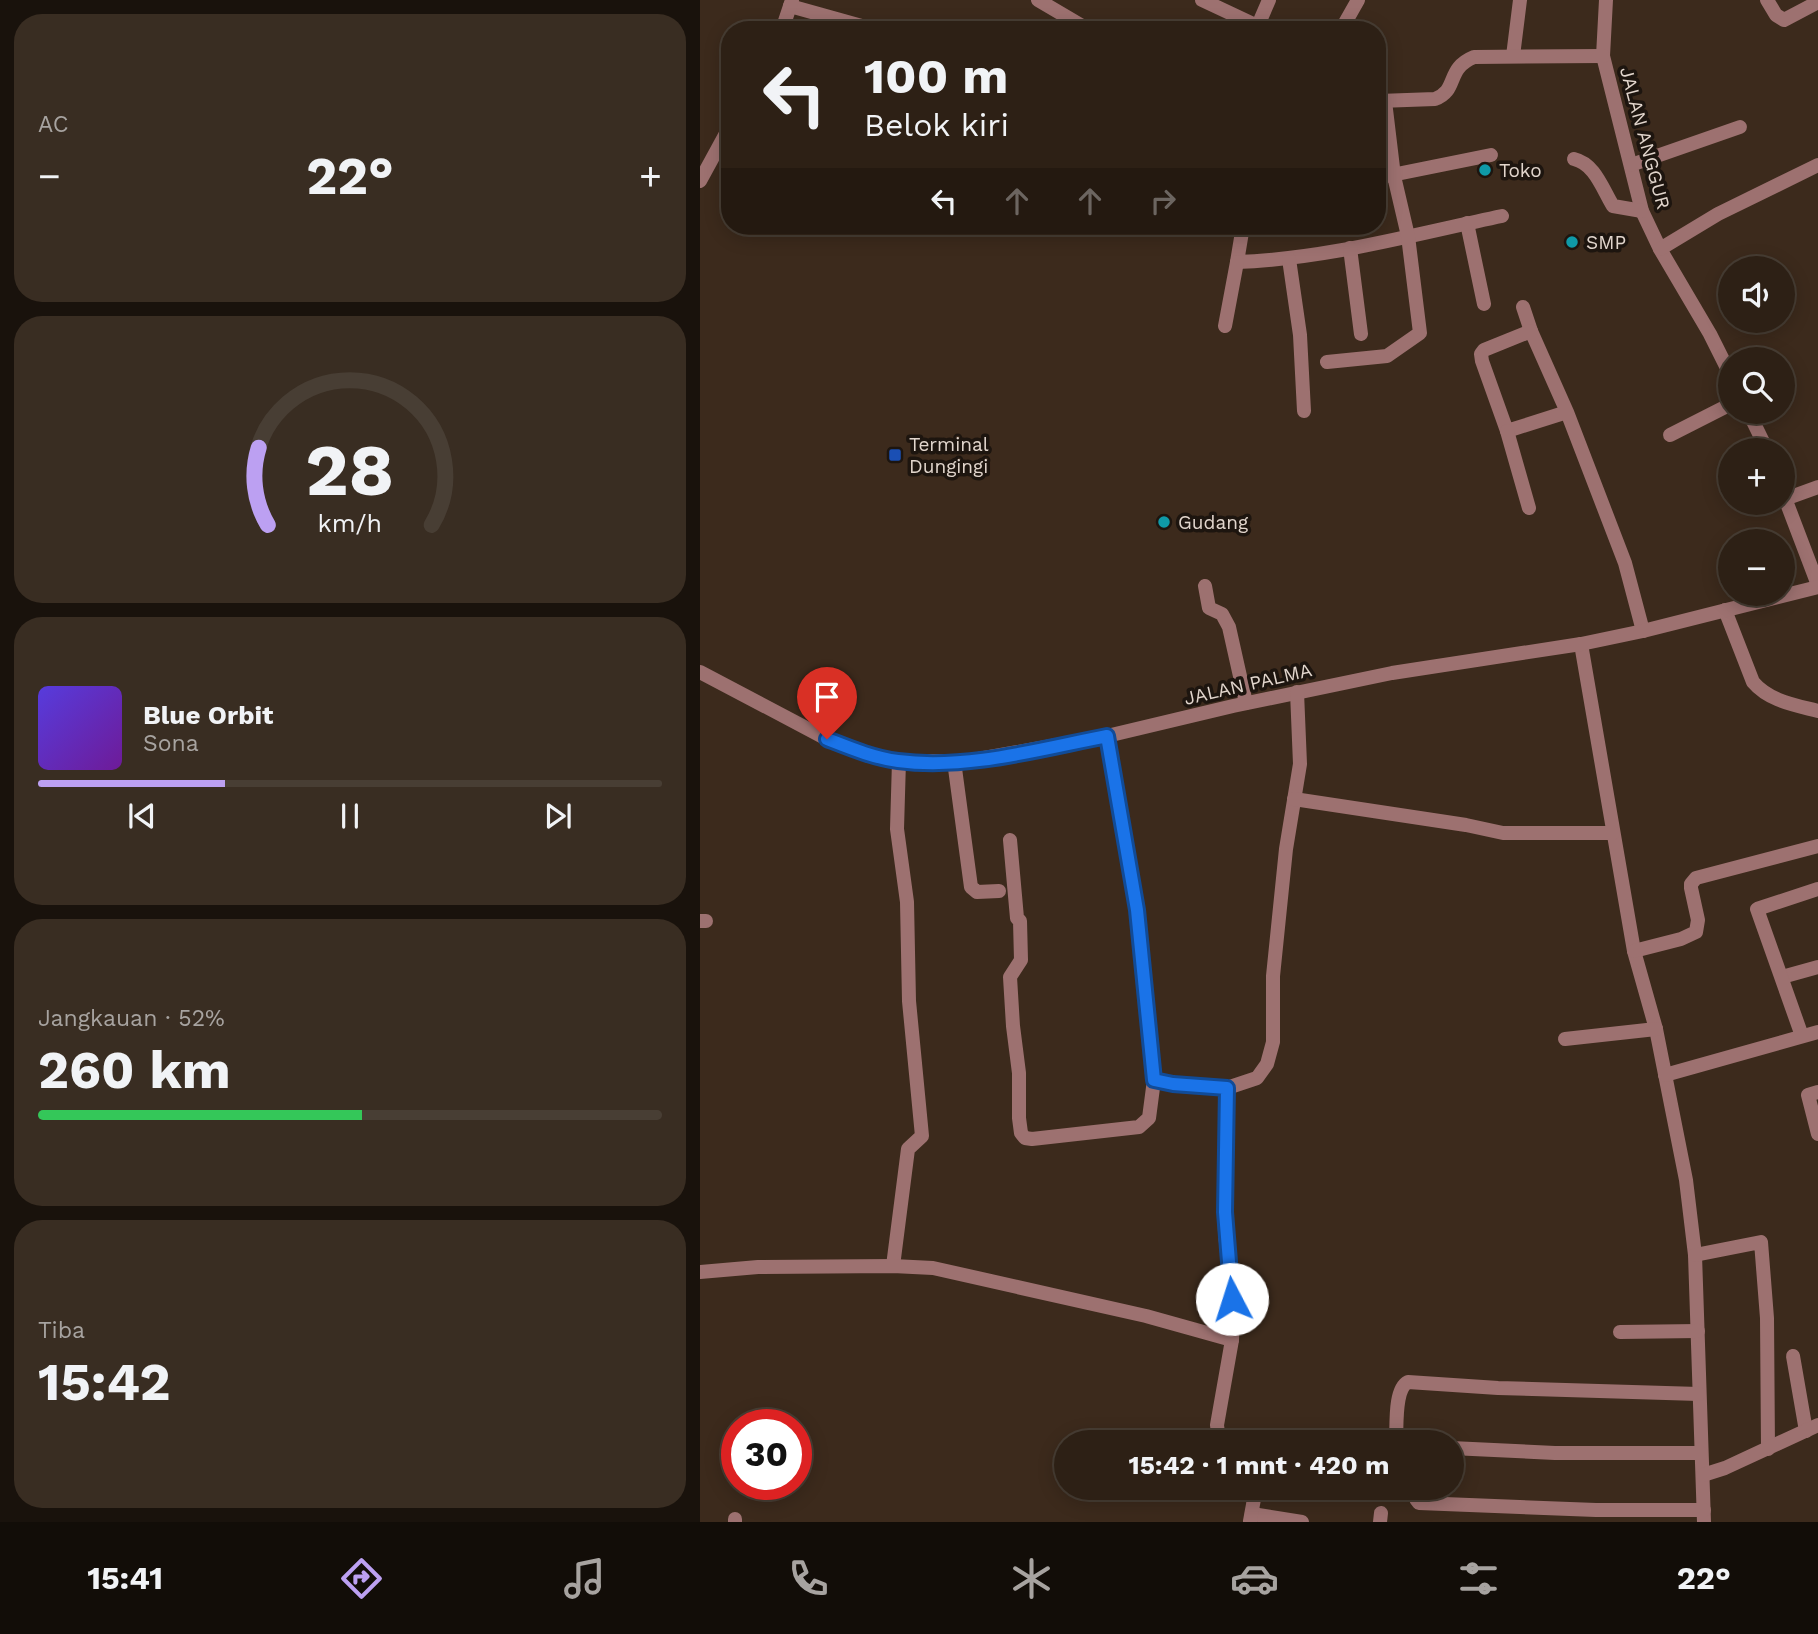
<!DOCTYPE html>
<html lang="id">
<meta charset="utf-8">
<style>
:root{--surface:#2d2015;--page:#392d22;--text:#f1f3f6;--muted:#a7a3a0;--line:#483e34;--accent:#bca0f2}
body{margin:0;font-family:"Work Sans",sans-serif;background:var(--page);color:var(--text);height:100vh;display:flex;flex-direction:column;font-size:26px;white-space:nowrap}
*{box-sizing:border-box;margin:0}
p{font-size:23px;color:var(--muted)}
.icon{flex:none;width:38px;height:38px;fill:none;stroke:currentColor;stroke-width:2;stroke-linecap:round;stroke-linejoin:round}
.map{position:relative;flex:1;overflow:hidden}
.sheet{display:flex;flex-direction:column;gap:14px;padding:14px;background:#19120c;width:700px}
.sheet>*{flex:none}
.guide{position:absolute;left:21px;top:21px;width:665px;height:214px;border-radius:28px;box-shadow:0 4px 18px #0003,0 0 0 2px var(--line);background:#2d2015;color:var(--text);overflow:hidden}
.tools{position:absolute;left:1018px;top:256px;display:grid;gap:14px}
.tools a{display:grid;place-items:center;width:77px;height:77px;border-radius:50%;background:var(--surface);box-shadow:0 4px 18px #0003,0 0 0 2px var(--line);font-size:35px}
.speed{position:absolute;left:21px;top:1409px;display:flex;gap:14px;font-size:35px;font-weight:700;text-align:center}
.speed>*{display:grid;place-content:center;width:91px;height:91px;border-radius:50%;background:var(--surface);box-shadow:0 4px 18px #0003,0 0 0 2px var(--line);line-height:1}
.speed .limit{border:10px solid #d22;background:#fff;color:#111}
.pin{position:absolute;display:grid;place-items:center;width:60px;height:60px;color:#fff;margin:-72px -30px;border-radius:50% 50% 50% 0;rotate:-45deg;box-shadow:0 0 7px #0007}
.pin .icon{rotate:45deg}
.me{position:absolute;width:77px;margin:-38px;rotate:355deg;stroke-linejoin:round;filter:drop-shadow(0 0 5px #0008)}
.turn{display:flex;align-items:center;gap:24px;height:147px;padding:0 28px;font-size:32px}
.turn .icon{width:91px;height:91px;stroke-width:2.5}
.turn b{display:block;font-size:49px;line-height:60px}
.lanes{display:flex;align-items:center;height:66px;padding:0 28px;background:#0003;justify-content:center;gap:35px;direction:ltr}
.lanes .off{opacity:.35}
.big{font-size:52px;font-weight:700;line-height:1.1}
.sheet .tile{flex:1;display:flex;flex-direction:column;justify-content:center;gap:10px;min-width:0;padding:0 24px;border-radius:28px;background:var(--page)}
.sheet .dial{align-items:center;gap:0}
.dial svg{height:182px;overflow:visible;fill:none;stroke:var(--line);stroke-width:7;stroke-linecap:round;text-anchor:middle}
.dial text{fill:var(--text);stroke:none}
.song{display:flex;align-items:center;gap:21px}
.cover{width:84px;height:84px;border-radius:10px;background:linear-gradient(135deg,hsl(250 70% 55%),hsl(280 70% 35%))}
.played{height:7px;border-radius:4px;background:linear-gradient(90deg,var(--accent) 30%,var(--line) 30%)}
.keys{display:flex;justify-content:space-around;direction:ltr}
.heat{display:flex;justify-content:space-between;align-items:center;font-size:38px;direction:ltr}
.charge{height:10px;border-radius:5px;background:linear-gradient(90deg,#34c759 52%,var(--line) 0)}
.trip{position:absolute;left:354px;top:1430px;width:410px;height:70px;border-radius:35px;background:var(--surface);box-shadow:0 4px 18px #0003,0 0 0 2px var(--line);font-weight:700;line-height:70px;text-align:center}
.dock{display:flex;height:112px;justify-content:space-around;align-items:center;background:#120d08;color:var(--muted)}
.dock .icon{width:49px;height:49px}
.dock .selected{color:var(--accent)}
.dock b{font-size:32px;color:var(--text)}
main{display:flex;flex:1;min-height:0}
.map>svg:first-child{display:block}
</style>
<main>
<section class="sheet">
<div class="tile"><p>AC</p>
<div class="heat"><a>−</a><b class="big">22°</b><a>+</a></div>
</div>
<div class="tile dial"><svg viewBox="0 0 100 80">
<path d="M14 69A42 42 0 1 1 86 69"/>
<path d="M14 69A42 42 0 0 1 10 35" stroke="#bca0f2"/>
<text x="50" y="56" font-size="32" font-weight="700">28</text>
<text x="50" y="72" font-size="11">km/h</text>
</svg></div>
<div class="tile">
<div class="song"><i class="cover"></i><div><b>Blue Orbit</b><p>Sona</p></div></div>
<div class="played"></div>
<div class="keys"><svg class="icon" aria-label="previous" viewBox="0 0 24 24"><path d="M18 5L8 12l10 7zM5 5v14"/></svg><svg class="icon" aria-label="pause" viewBox="0 0 24 24"><path d="M8 5v14M16 5v14"/></svg><svg class="icon" aria-label="next" viewBox="0 0 24 24"><path d="M6 5l10 7-10 7zM19 5v14"/></svg></div>
</div>
<div class="tile"><p>Jangkauan · 52%</p><b class="big">260 km</b><div class="charge"></div></div>
<div class="tile"><p>Tiba</p><b class="big">15:42</b></div>
</section>
<div class="map">
<svg width="1118" height="1522" viewBox="0 0 1118 1522">
<rect width="100%" height="100%" fill="#3c2a1c"/>
<g fill="none" stroke-linecap="round" stroke-linejoin="round">
<!-- minor -->
<g stroke="#9d7170" stroke-width="14">
<polyline points="338,0 389,30"/>
<polyline points="502,0 566,30"/>
<polyline points="906,0 903,56 942,211 960,249 1010,334 1031,376"/>
<polyline points="1067,0 1076,15 1084,20 1118,2"/>
<polyline points="90,6 176,30"/>
<polyline points="556,30 569,0"/>
<polyline points="641,30 658,0"/>
<polyline points="813,56 820,0"/>
<path d="M 679,101 L 735,99 C 759,90 745,69 774,57 L 903,56"/>
<path d="M 874,159 C 895,164 902,188 913,206 L 942,211"/>
<polyline points="931,165 1040,127"/>
<polyline points="677,178 791,155"/>
<polyline points="767,223 784,304"/>
<path d="M 543,226 L 537,262 C 627,259 715,234 802,216"/>
<polyline points="650,248 661,334"/>
<polyline points="960,249 1018,214 1118,165"/>
<polyline points="589,259 600,335 604,411"/>
<polyline points="823,307 831,331"/>
<polyline points="525,326 537,262"/>
<polyline points="627,362 687,356 720,333 708,236 694,176 685,101"/>
<polyline points="1048,411 1067,450"/>
<polyline points="867,412 831,331 784,350 781,354 782,361 807,431 867,412 925,563 943,631"/>
<polyline points="807,431 829,508"/>
<polyline points="970,435 1031,404"/>
<polyline points="1083,493 1118,585"/>
<polyline points="1085,499 1118,487"/>
<polyline points="505,586 509,608 522,614 529,627 546,703"/>
<path d="M 1025,610 L 1053,682 C 1069,701 1095,705 1118,711"/>
<polyline points="881,644 934,951 956,1029 986,1180 995,1255 1004,1522"/>
<polyline points="0,672 127,739 164,753 199,761 267,761 407,736 533,706 692,673 881,644 943,631 1118,587"/>
<polyline points="407,736 437,910 454,1080 473,1084 527,1088 557,1078 567,1064 573,1042 573,976 586,849 600,764 597,692"/>
<polyline points="254,761 271,887 277,892 299,891"/>
<polyline points="594,799 766,825 803,833 913,833"/>
<polyline points="310,840 317,918 320,921 321,960 310,977 313,1026 319,1073 319,1118 321,1133 325,1138 332,1139 439,1127 449,1118 454,1080"/>
<polyline points="0,921 6,921"/>
<polyline points="934,951 981,939 996,932 998,920 991,888 991,884 996,878 1118,846"/>
<polyline points="1082,977 1118,967"/>
<polyline points="1102,1036 1057,909 1118,889"/>
<polyline points="865,1039 956,1029"/>
<polyline points="965,1075 1118,1032"/>
<polyline points="1118,1092 1108,1095 1118,1134"/>
<polyline points="995,1255 1061,1242 1067,1318 1068,1449"/>
<polyline points="193,1266 208,1149 222,1136 209,1001 207,902 197,829 199,761"/>
<polyline points="0,1272 58,1267 193,1266 233,1268 446,1316 532,1340"/>
<polyline points="920,1332 998,1331"/>
<polyline points="1093,1356 1106,1431"/>
<polyline points="597,1437 669,1442"/>
<polyline points="525,1442 518,1433 517,1425 532,1340 533,1313 525,1233 524,1191 527,1088"/>
<path d="M 696,1442 C 697,1426 694,1389 708,1382 L 798,1388 L 999,1394"/>
<polyline points="751,1448 855,1453 1001,1453"/>
<polyline points="1003,1475 1025,1468 1118,1425"/>
<polyline points="717,1488 716,1499 719,1503 896,1510 1004,1510"/>
<polyline points="552,1514 602,1522"/>
<polyline points="550,1521 556,1488"/>
<polyline points="35,1522 35,1519"/>
<polyline points="680,1522 681,1513"/>
</g>
<!-- tertiary -->
<g stroke="#9d7170" stroke-width="14">
<polyline points="82,30 92,0"/>
<polyline points="0,181 30,126"/>
</g>
</g>
<g fill="none" stroke-linecap="round" stroke-linejoin="round">
<defs>
<path id="route" d="M 127,739 C 150,748 174,758 198,761 C 267,770 340,749 407,736 L 437,910 L 454,1080 L 473,1084 L 527,1088 L 525,1212 L 532,1299"/>
</defs>
<!-- route casing -->
<use href="#route" stroke="#114b97" stroke-width="18"/>
<!-- route -->
<use href="#route" stroke="#1a73e8" stroke-width="12"/>
</g>
<!-- markers -->
<g fill="#0f9aa8" stroke="#1d150f" stroke-width="2.5">
<circle cx="785" cy="170" r="7"/>
<circle cx="872" cy="242" r="7"/>
<circle cx="464" cy="522" r="7"/>
</g>
<rect fill="#1a4fb4" stroke="#1d150f" stroke-width="2.5" x="188" y="448" width="14" height="14" rx="3.5"/>
<g text-anchor="middle" dominant-baseline="central" stroke-width="7" stroke-linejoin="round" paint-order="stroke">
<!-- street labels -->
<g font-size="19" fill="#e2d6cd" stroke="#1d150f">
<text transform="translate(945 138) rotate(75)">JALAN ANGGUR</text>
<text transform="translate(548 684) rotate(-13)">JALAN PALMA</text>
</g>
<!-- poi labels -->
<g font-size="19" fill="#e2d6cd" stroke="#1d150f" text-anchor="start">
<text x="799" y="170">Toko</text>
<text x="886" y="242">SMP</text>
<text x="209" y="444">Terminal<tspan x="209" dy="22">Dungingi</tspan></text>
<text x="478" y="522">Gudang</text>
</g>
</g>
</svg>
<div class="tools">
<a><svg class="icon" aria-label="sound" viewBox="0 0 24 24"><path d="M4 9h4l5-4v14l-5-4H4zM17 9q2 3 0 6"/></svg></a>
<a><svg class="icon" aria-label="search" viewBox="0 0 24 24"><circle cx="10" cy="10" r="6"/><path d="M15 15l6 6"/></svg></a>
<a>+</a>
<a>−</a>
</div>
<div class="speed"><div class="limit">30</div></div>
<div class="pin" style="left:127px;top:739px;background:#d93025"><svg class="icon" aria-label="arrive" viewBox="0 0 24 24"><path d="M6 21V4h12l-3 4 3 4H6"/></svg></div>
<svg class="me" style="left:532px;top:1299px" viewBox="-20 -20 40 40"><circle r="19" fill="#fff"/><path d="M0-13L10 11 0 6-10 11z" fill="#1a73e8"/></svg>
<div class="trip">15:42 · 1 mnt · 420 m</div>
<div class="guide">
<div class="turn"><svg class="icon" aria-label="left" viewBox="0 0 24 24"><path d="M17 20v-9H6M10 6l-5 5 5 5"/></svg><div><b>100 m</b>Belok kiri</div></div>
<div class="lanes"><svg class="icon" aria-label="left" viewBox="0 0 24 24"><path d="M17 20v-9H6M10 6l-5 5 5 5"/></svg><svg class="icon off" aria-label="ahead" viewBox="0 0 24 24"><path d="M12 20V5M6 11l6-6 6 6"/></svg><svg class="icon off" aria-label="ahead" viewBox="0 0 24 24"><path d="M12 20V5M6 11l6-6 6 6"/></svg><svg class="icon off" aria-label="right" viewBox="0 0 24 24"><path d="M7 20v-9h11M14 6l5 5-5 5"/></svg></div>
</div>
</div>
</main>
<nav class="dock">
<b>15:41</b>
<svg class="icon selected" aria-label="directions" viewBox="0 0 24 24"><path d="M12 3l9 9-9 9-9-9zM9 14v-3h6M13 9l2 2-2 2"/></svg>
<svg class="icon" aria-label="music" viewBox="0 0 24 24"><path d="M9 18V5l10-2v13"/><circle cx="6" cy="18" r="3"/><circle cx="16" cy="16" r="3"/></svg>
<svg class="icon" aria-label="phone" viewBox="0 0 24 24"><path d="M5 4h4l2 5-3 2q2 4 5 5l2-3 5 2v4C11 20 4 13 5 4z"/></svg>
<svg class="icon" aria-label="climate" viewBox="0 0 24 24"><path d="M12 3v18M4 7l16 10M4 17L20 7"/></svg>
<svg class="icon" aria-label="car" viewBox="0 0 24 24"><path d="M5 17H2v-5l4-1 3-4h7l3 4 3 1v5h-3M9 17h6M6 11h13"/><circle cx="7" cy="17" r="2"/><circle cx="17" cy="17" r="2"/></svg>
<svg class="icon" aria-label="filters" viewBox="0 0 24 24"><path d="M4 7h16M4 17h16"/><circle cx="9" cy="7" r="2"/><circle cx="15" cy="17" r="2"/></svg>
<b>22°</b>
</nav>
